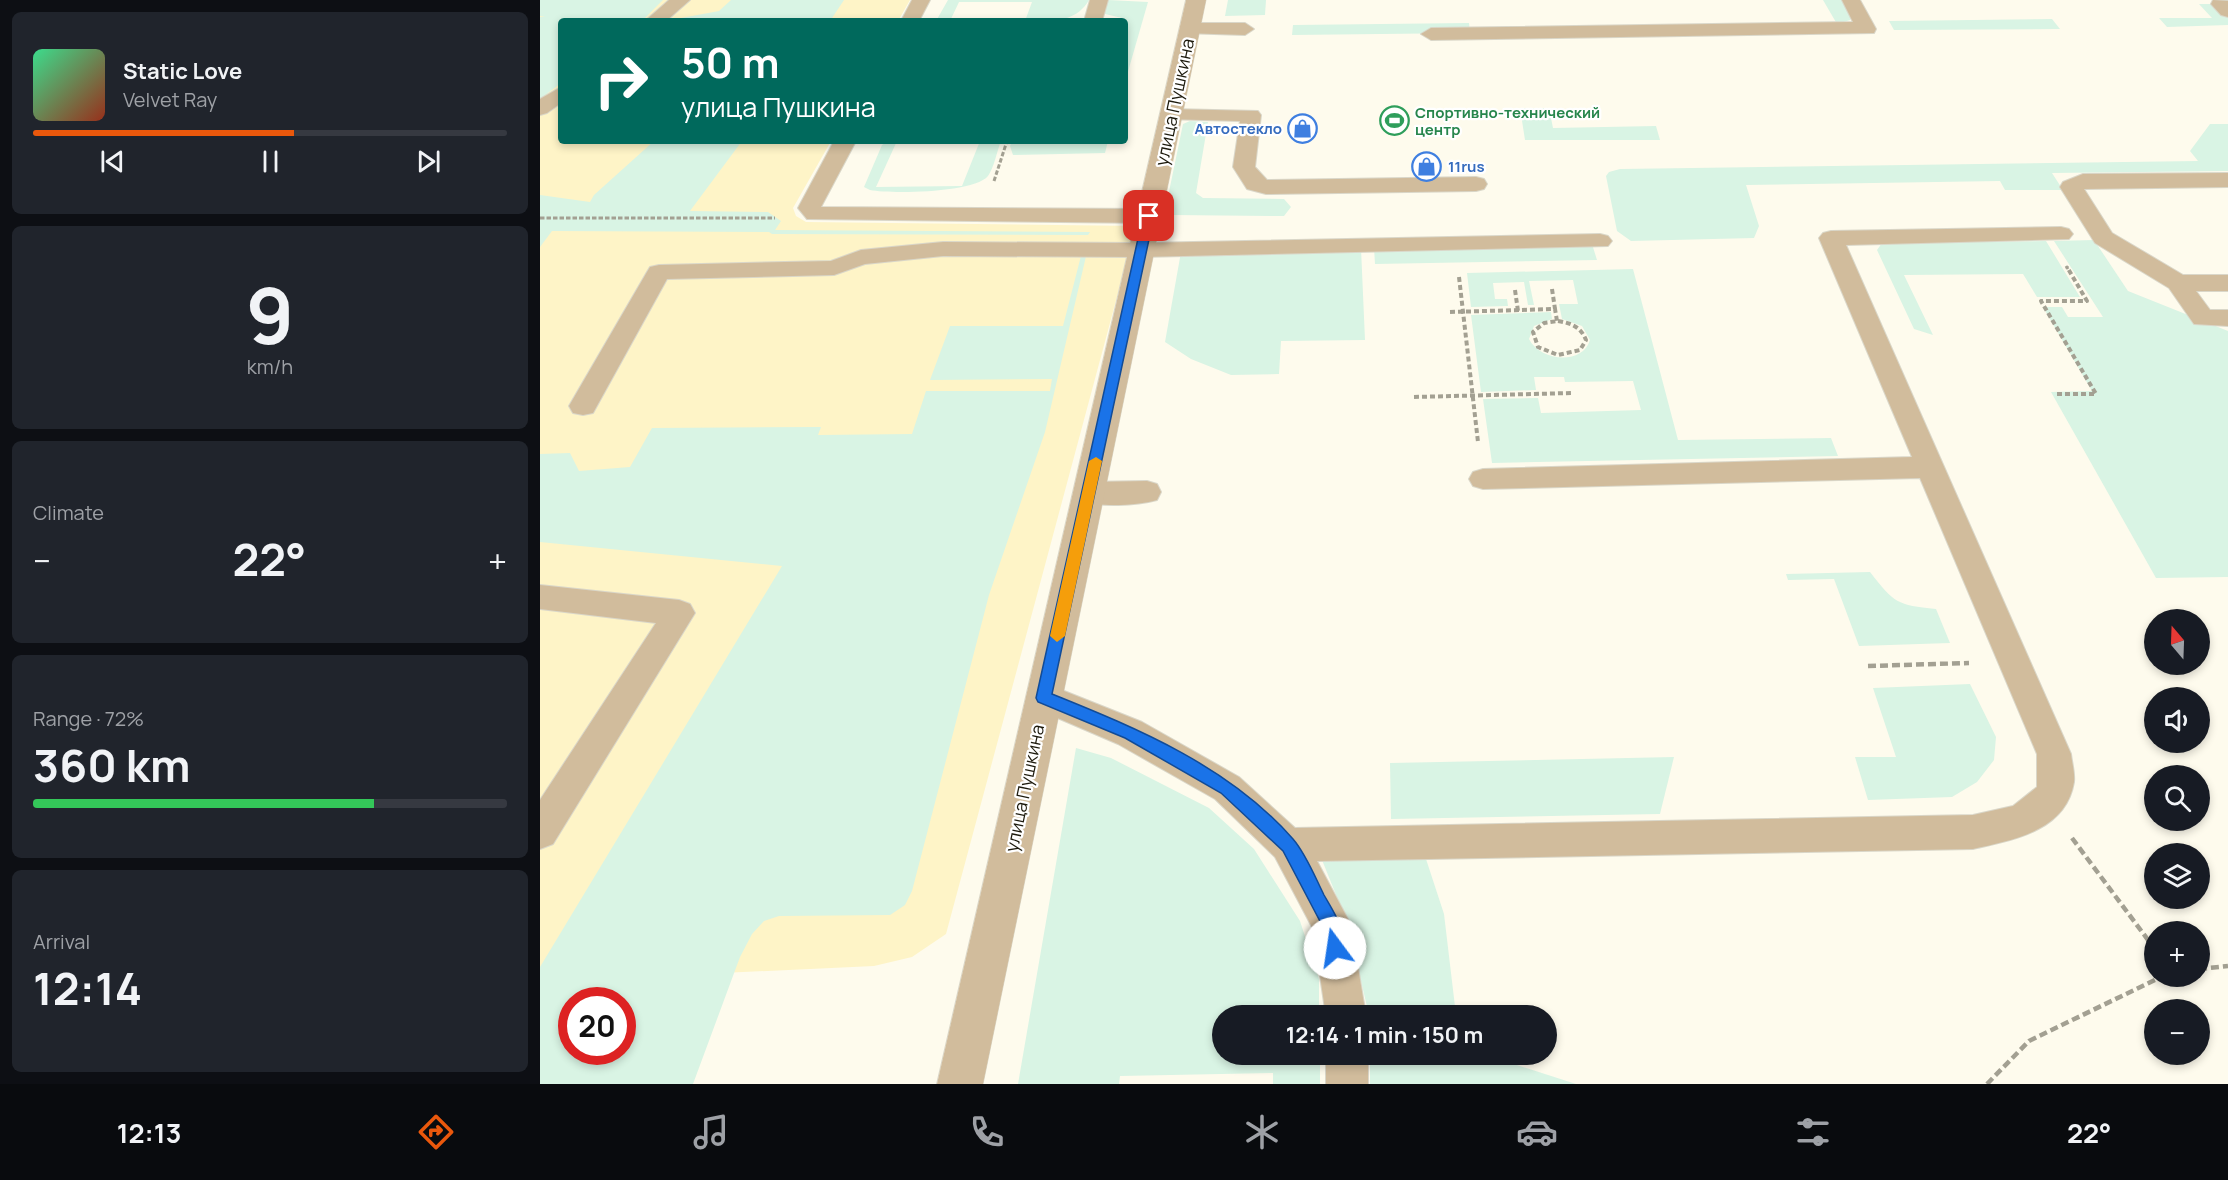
<!DOCTYPE html>
<meta charset="utf-8">
<style>
:root{--surface:#171b24;--page:#20242c;--text:#f1f3f6;--muted:#9ea1a6;--line:#363941;--accent:#ea580c}
body{margin:0;font-family:Manrope,sans-serif;background:var(--page);color:var(--text);height:100vh;display:flex;flex-direction:column;font-size:22px;white-space:nowrap}
*{box-sizing:border-box;margin:0}
p{font-size:20px;color:var(--muted)}
.icon{flex:none;width:33px;height:33px;fill:none;stroke:currentColor;stroke-width:2;stroke-linecap:round;stroke-linejoin:round}
.map{position:relative;flex:1;overflow:hidden}
.details{display:flex;flex-direction:column;gap:12px;padding:12px;background:#0d0f14;width:540px}
.details>*{flex:none}
.hud{position:absolute;left:18px;top:18px;width:570px;height:126px;border-radius:6px;box-shadow:0 3px 9px #0003;background:#00695c;color:#fff;overflow:hidden}
.needle{width:39px;rotate:341deg}
.tools{position:absolute;left:1604px;top:609px;display:grid;gap:12px}
.tools a{display:grid;place-items:center;width:66px;height:66px;border-radius:50%;background:var(--surface);box-shadow:0 3px 9px #0003;font-size:30px}
.speed{position:absolute;left:18px;top:987px;display:flex;gap:12px;font-size:30px;font-weight:700;text-align:center}
.speed>*{display:grid;place-content:center;width:78px;height:78px;border-radius:50%;background:var(--surface);box-shadow:0 3px 9px #0003;line-height:1}
.speed .limit{border:9px solid #d22;background:#fff;color:#111}
.pin{position:absolute;display:grid;place-items:center;width:51px;height:51px;color:#fff;margin:-26px;border-radius:12px;box-shadow:0 3px 9px #0006}
.me{position:absolute;width:66px;margin:-33px;rotate:346deg;stroke-linejoin:round;filter:drop-shadow(0 0 4px #0008)}
.turn{display:flex;align-items:center;gap:21px;height:126px;padding:0 24px;font-size:27px}
.turn .icon{width:78px;height:78px;stroke-width:2.5}
.turn b{display:block;font-size:42px;line-height:51px}
.big{font-size:45px;font-weight:700;line-height:1.1}
.details .widget{flex:1;display:flex;flex-direction:column;justify-content:center;gap:9px;min-width:0;padding:0 21px;border-radius:9px;background:var(--page)}
.details .dial{align-items:center;gap:0}
.dial b{font-size:78px;line-height:1}
.song{display:flex;align-items:center;gap:18px}
.cover{width:72px;height:72px;border-radius:9px;background:linear-gradient(135deg,hsl(150 70% 55%),hsl(10 70% 35%))}
.played{height:6px;border-radius:3px;background:linear-gradient(90deg,var(--accent) 55%,var(--line) 55%)}
.keys{display:flex;justify-content:space-around;direction:ltr}
.heat{display:flex;justify-content:space-between;align-items:center;font-size:33px;direction:ltr}
.charge{height:9px;border-radius:4px;background:linear-gradient(90deg,#34c759 72%,var(--line) 0)}
.trip{position:absolute;left:672px;top:1005px;width:345px;height:60px;border-radius:30px;background:var(--surface);box-shadow:0 3px 9px #0003;font-weight:700;line-height:60px;text-align:center}
.tabs{display:flex;height:96px;justify-content:space-around;align-items:center;background:#090b0e;color:var(--muted)}
.tabs .icon{width:42px;height:42px}
.tabs .on{color:var(--accent)}
.tabs b{font-size:27px;color:var(--text)}
main{display:flex;flex:1;min-height:0}
.map>svg:first-child{display:block}
</style>
<main>
<section class="details">
<div class="widget">
<div class="song"><i class="cover"></i><div><b>Static Love</b><p>Velvet Ray</p></div></div>
<div class="played"></div>
<div class="keys"><svg class="icon" aria-label="previous" viewBox="0 0 24 24"><path d="M18 5L8 12l10 7zM5 5v14"/></svg><svg class="icon" aria-label="pause" viewBox="0 0 24 24"><path d="M8 5v14M16 5v14"/></svg><svg class="icon" aria-label="next" viewBox="0 0 24 24"><path d="M6 5l10 7-10 7zM19 5v14"/></svg></div>
</div>
<div class="widget dial"><b>9</b><p>km/h</p></div>
<div class="widget"><p>Climate</p>
<div class="heat"><a>−</a><b class="big">22°</b><a>+</a></div>
</div>
<div class="widget"><p>Range · 72%</p><b class="big">360 km</b><div class="charge"></div></div>
<div class="widget"><p>Arrival</p><b class="big">12:14</b></div>
</section>
<div class="map">
<svg width="1688" height="1084" viewBox="0 0 1688 1084">
<rect width="100%" height="100%" fill="#fefbed"/>
<!-- built -->
<path fill="#fef4c7" fill-rule="evenodd" d="M 0,0 L 370,0 L 358,21 L 21,21 L 21,141 L 291,141 L 253,208 L 256,216 L 266,222 L 596,226 L 406,934 L 372,957 L 334,966 L 182,973 L 129,1084 L 0,1084 ZM 32,1000 L 82,1000 L 82,1052 L 32,1052 Z"/>
<!-- green -->
<g fill="#d9f4e4" fill-rule="evenodd">
<polygon points="0,0 123,0 102,21 21,21 21,83 0,99 0,17 5,17 0,16"/>
<polygon points="191,0 304,0 290,21 125,21 179,11"/>
<path d="M 408,0 L 549,0 C 535,24 510,21 485,21 L 492,2 L 419,2 L 410,21 L 396,21 Z"/>
<polygon points="568,0 608,2 585,82 586,22 582,18 561,13"/>
<polygon points="688,0 726,0 725,15 685,16"/>
<polygon points="1283,0 1302,0 1311,16 1310,20 1297,24"/>
<polygon points="1659,4 1674,4 1688,18 1688,25 1627,27 1619,18 1672,18"/>
<polygon points="1512,19 1520,29 1354,30 1349,21"/>
<polygon points="929,23 930,33 752,35 753,25"/>
<polygon points="980,108 1009,108 1013,128 1116,126 1120,140 985,140"/>
<polygon points="650,121 668,122 656,193 663,198 744,199 751,207 744,216 632,215 625,211 643,124"/>
<polygon points="1670,124 1688,124 1688,171 1512,173 1523,190 1465,190 1460,181 1206,185 1219,226 1214,238 1091,241 1077,231 1066,176 1069,172 1080,169 1658,161 1650,151"/>
<polygon points="114,141 202,141 150,211 228,212 241,221 235,230 550,232 548,235 232,234 229,232 12,231 0,247 0,195 50,202 54,195"/>
<path d="M 348,141 L 357,141 L 336,187 L 422,186 L 440,141 L 461,141 C 457,151 454,168 448,176 C 434,193 351,194 330,190 L 324,187 L 342,145 Z"/>
<polygon points="472,141 568,141 565,153 473,155 470,146"/>
<polygon points="1554,240 1588,291 1688,331 1688,577 1616,578 1511,392 1552,391 1503,307 1522,307 1528,317 1563,317 1514,241"/>
<polygon points="1506,241 1540,297 1497,297 1483,274 1364,275 1393,335 1374,329 1337,250 1342,243"/>
<polygon points="1052,244 1057,260 835,264 834,248"/>
<polygon points="821,248 825,340 741,341 739,374 691,375 651,359 625,342 641,252"/>
<path d="M 542,252 L 547,252 L 505,432 L 449,595 L 372,891 L 365,905 L 350,915 L 239,916 L 224,921 L 212,934 L 200,957 L 153,1084 L 0,1084 L 0,967 L 242,566 L 0,542 L 0,454 L 30,453 L 39,471 L 90,467 L 112,428 L 281,427 L 278,435 L 372,434 L 386,391 L 510,391 L 512,379 L 390,380 L 410,326 L 523,326 ZM 32,1000 L 82,1000 L 82,1052 L 32,1052 Z"/>
<path d="M 1093,269 L 1138,440 L 1291,438 L 1298,456 L 952,463 L 943,399 L 998,398 L 1001,413 L 1101,410 L 1093,381 L 1025,382 L 1024,377 L 994,377 L 996,390 L 941,392 L 931,315 L 1011,312 L 1012,319 L 994,326 L 989,339 C 1000,361 1042,366 1050,340 L 1042,326 L 1022,319 L 1019,304 L 1038,304 L 1033,280 L 989,281 L 994,305 L 988,305 L 984,282 L 953,283 L 955,299 L 967,299 L 968,306 L 931,307 L 927,273 Z"/>
<path d="M 1330,572 C 1354,603 1357,605 1396,609 L 1410,643 L 1319,646 L 1294,579 L 1248,580 L 1246,574 Z"/>
<polygon points="1430,684 1456,737 1454,760 1437,782 1412,797 1328,800 1315,757 1356,757 1333,688"/>
<polygon points="536,748 571,758 669,808 714,849 760,921 779,979 779,1015 682,1016 682,1054 780,1055 780,1084 733,1084 733,1073 580,1076 579,1084 478,1084"/>
<polygon points="1134,757 1120,814 851,819 850,763"/>
<polygon points="886,859 904,914 916,1015 829,1015 807,922 782,860"/>
<polygon points="830,1055 946,1055 1036,1084 830,1084"/>
</g>
<g fill="none" stroke-linecap="round" stroke-linejoin="round">
<defs>
<g id="service">
<polygon points="129,0 150,0 126,21 105,21"/>
<polygon points="372,0 390,0 379,21 361,21"/>
<polygon points="550,0 568,0 562,21 544,21"/>
<polygon points="1302,0 1320,0 1336,29 1334,33 891,40 881,34 891,28 1313,22"/>
<polygon points="1673,0 1688,1 1688,17 1681,15 1671,4"/>
<polygon points="650,23 705,23 714,29 705,35 643,33 641,29"/>
<polygon points="21,87 21,103 7,113 0,115 0,99"/>
<polygon points="631,109 718,111 721,115 715,167 727,180 936,177 944,179 947,184 944,189 936,191 726,194 707,189 693,167 700,121 624,119 621,115 624,111"/>
<polygon points="294,141 316,141 281,207 609,209 617,211 620,216 617,221 609,223 267,219 258,208"/>
<polygon points="1688,173 1688,187 1544,189 1572,233 1643,275 1688,275 1688,291 1656,291 1670,310 1688,310 1688,326 1654,324 1629,288 1555,243 1520,187 1523,182 1543,174"/>
<path d="M 1521,227 L 1529,229 L 1533,234 L 1529,239 L 1306,245 L 1531,754 C 1532,763 1535,773 1534,782 C 1526,831 1473,840 1433,849 L 777,861 L 811,925 L 826,1016 L 786,1016 L 773,929 L 735,857 L 675,799 L 578,744 L 492,707 L 487,697 L 492,687 L 504,683 L 602,722 L 699,777 L 755,828 L 1433,815 L 1473,806 L 1497,787 L 1497,754 L 1380,478 L 943,489 L 933,486 L 929,479 L 933,472 L 943,469 L 1372,457 L 1279,238 L 1283,233 L 1291,231 Z"/>
<polygon points="1060,234 1068,236 1072,241 1068,246 601,257 403,256 325,264 294,275 127,279 53,413 43,415 33,413 29,406 107,272 110,267 119,265 291,261 321,250 403,242 601,243"/>
<path d="M 607,481 L 617,484 L 621,492 L 617,500 C 595,506 561,507 539,501 L 535,493 L 539,485 L 549,482 Z"/>
<polygon points="0,585 139,600 150,604 155,613 13,844 0,849 0,800 116,623 0,609"/>
<rect x="786" y="1054" width="42" height="30"/>
</g>
<polygon id="minor" points="646,0 666,0 443,1084 397,1084"/>
</defs>
<!-- service casing -->
<use href="#service" stroke="#dad7c9" stroke-width="2"/>
<!-- minor casing -->
<use href="#minor" stroke="#dad7c9" stroke-width="1"/>
<!-- path-far2 -->
<g stroke="#a3a092" stroke-width="3" stroke-dasharray="4.5 2" stroke-linecap="butt">
<polyline points="454,181 467,141"/>
<polyline points="0,218 235,218"/>
<polyline points="1526,266 1528,269"/>
</g>
<!-- path-far1 -->
<g stroke="#a3a092" stroke-width="4" stroke-dasharray="5 3" stroke-linecap="butt">
<polyline points="919,277 938,442"/>
<polyline points="1012,289 1015,309"/>
<polyline points="975,290 978,311"/>
<polyline points="910,312 1015,309 1017,321"/>
<path d="M 1018,321 C 1031,323 1041,327 1046,340 L 1040,350 L 1018,355 L 998,347 L 993,332 L 1004,323 Z"/>
<polyline points="1517,394 1556,394 1501,301 1547,301 1527,267"/>
<polyline points="874,397 1032,393"/>
</g>
<!-- path -->
<g stroke="#a3a092" stroke-width="4.5" stroke-dasharray="8 4" stroke-linecap="butt">
<polyline points="1328,666 1429,663"/>
<polyline points="1532,838 1614,948"/>
<polyline points="1659,969 1688,966"/>
<polyline points="1447,1084 1489,1041 1623,976"/>
</g>
<!-- service -->
<use href="#service" fill="#d1bc9c" fill-rule="evenodd"/>
<!-- minor -->
<use href="#minor" fill="#d1bc9c" fill-rule="evenodd"/>
</g>
<!-- route -->
<path fill="#1a73e8" stroke="#114b97" stroke-width="1.5" d="M 609,213 L 614,216 L 512,694 C 599,729 690,767 753,839 C 766,854 775,877 784,895 C 793,911 810,935 802,954 L 795,957 L 789,954 L 783,927 L 743,851 L 681,793 L 585,738 L 498,702 L 496,698 L 603,216 Z"/>
<!-- slow -->
<polygon fill="#f59e0b" points="556,457 562,461 525,636 517,642 510,636 549,461"/>
<!-- icons -->
<defs>
<symbol id="stadium-ring" viewBox="-11 -11 22 22"><circle r="9.5" fill="#fff" stroke="#2e9e5b" stroke-width="1.5"/><path d="M0-5a6.5 5 0 1 0 0 10a6.5 5 0 1 0 0-10ZM-3.5-1.8h7v3.6h-7Z" fill="#2e9e5b"/></symbol>
<symbol id="shop-ring" viewBox="-11 -11 22 22"><circle r="9.5" fill="#fff" stroke="#3f7fe0" stroke-width="1.5"/><path d="M-5-2.5h2.3a2.7 3.5 0 0 1 5.4 0H5L5.5 6h-11ZM-1.5-2.5h3a1.5 2.3 0 0 0-3 0Z" fill="#3f7fe0"/></symbol>
</defs>
<g fill-rule="evenodd">
<use href="#stadium-ring" x="838" y="104" width="33" height="33"/>
<use href="#shop-ring" x="746" y="112" width="33" height="33"/>
<use href="#shop-ring" x="870" y="150" width="33" height="33"/>
</g>
<g text-anchor="middle" dominant-baseline="central" stroke-width="4.5" stroke-linejoin="round" paint-order="stroke">
<!-- far-leisure labels -->
<g font-size="15" font-weight="bold" fill="#27864d" stroke="#fff" text-anchor="start">
<text x="875" y="112">Спортивно-технический<tspan x="875" dy="17">центр</tspan></text>
</g>
<!-- far-shop labels -->
<g font-size="15" font-weight="bold" fill="#366cbe" stroke="#fff" text-anchor="end">
<text x="742" y="128">Автостекло</text>
<text x="908" y="166" text-anchor="start">11rus</text>
</g>
<!-- street labels -->
<g font-size="18" fill="#1d1a0d" stroke="#fff">
<text transform="translate(634 102) rotate(-78)">улица Пушкина</text>
<text transform="translate(484 788) rotate(-78)">улица Пушкина</text>
</g>
</g>
</svg>
<div class="tools">
<a><svg class="needle" viewBox="-14 -14 28 28"><path d="M0-13l5 13h-10z" fill="#e53935"/><path d="M0 13l5-13h-10z" fill="#9ea1a6"/></svg></a>
<a><svg class="icon" aria-label="sound" viewBox="0 0 24 24"><path d="M4 9h4l5-4v14l-5-4H4zM17 9q2 3 0 6"/></svg></a>
<a><svg class="icon" aria-label="search" viewBox="0 0 24 24"><circle cx="10" cy="10" r="6"/><path d="M15 15l6 6"/></svg></a>
<a><svg class="icon" aria-label="layers" viewBox="0 0 24 24"><path d="M12 4l9 5-9 5-9-5zM3 14l9 5 9-5"/></svg></a>
<a>+</a>
<a>−</a>
</div>
<div class="speed"><div class="limit">20</div></div>
<div class="pin" style="left:609px;top:216px;background:#d93025"><svg class="icon" aria-label="arrive" viewBox="0 0 24 24"><path d="M6 21V4h12l-3 4 3 4H6"/></svg></div>
<svg class="me" style="left:795px;top:948px" viewBox="-20 -20 40 40"><circle r="19" fill="#fff"/><path d="M0-13L10 11 0 6-10 11z" fill="#1a73e8"/></svg>
<div class="trip">12:14 · 1 min · 150 m</div>
<div class="hud">
<div class="turn"><svg class="icon" aria-label="right" viewBox="0 0 24 24"><path d="M7 20v-9h11M14 6l5 5-5 5"/></svg><div><b>50 m</b>улица Пушкина</div></div>
</div>
</div>
</main>
<nav class="tabs">
<b>12:13</b>
<svg class="icon on" aria-label="directions" viewBox="0 0 24 24"><path d="M12 3l9 9-9 9-9-9zM9 14v-3h6M13 9l2 2-2 2"/></svg>
<svg class="icon" aria-label="music" viewBox="0 0 24 24"><path d="M9 18V5l10-2v13"/><circle cx="6" cy="18" r="3"/><circle cx="16" cy="16" r="3"/></svg>
<svg class="icon" aria-label="phone" viewBox="0 0 24 24"><path d="M5 4h4l2 5-3 2q2 4 5 5l2-3 5 2v4C11 20 4 13 5 4z"/></svg>
<svg class="icon" aria-label="climate" viewBox="0 0 24 24"><path d="M12 3v18M4 7l16 10M4 17L20 7"/></svg>
<svg class="icon" aria-label="car" viewBox="0 0 24 24"><path d="M5 17H2v-5l4-1 3-4h7l3 4 3 1v5h-3M9 17h6M6 11h13"/><circle cx="7" cy="17" r="2"/><circle cx="17" cy="17" r="2"/></svg>
<svg class="icon" aria-label="filters" viewBox="0 0 24 24"><path d="M4 7h16M4 17h16"/><circle cx="9" cy="7" r="2"/><circle cx="15" cy="17" r="2"/></svg>
<b>22°</b>
</nav>
